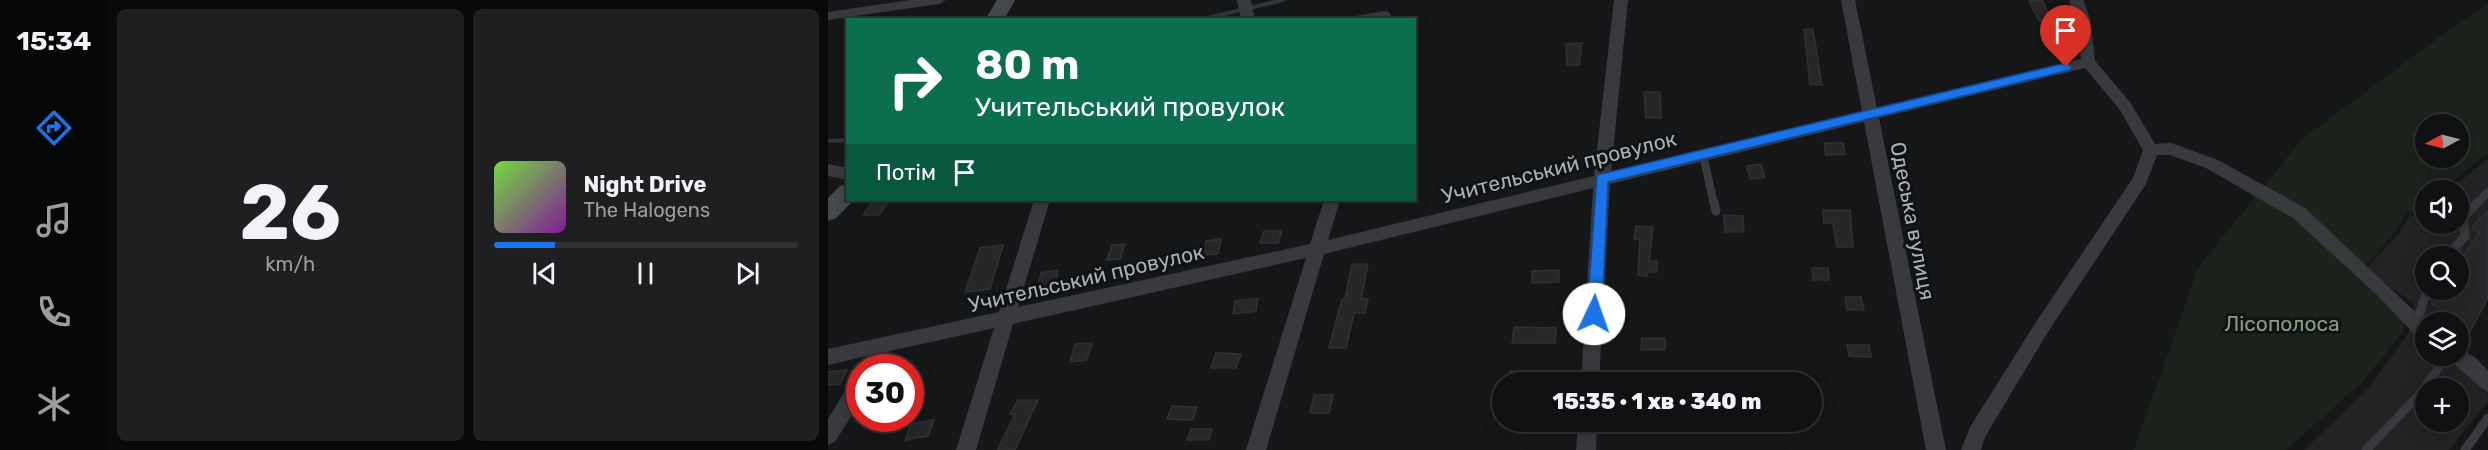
<!DOCTYPE html>
<html lang="uk">
<meta charset="utf-8">
<style>
:root{--surface:#101112;--page:#1e1f20;--text:#f1f3f6;--muted:#9c9d9f;--line:#303132;--accent:#1a73e8}
body{margin:0;font-family:Rubik,sans-serif;background:var(--page);color:var(--text);height:100vh;display:flex;flex-direction:column;font-size:22px;white-space:nowrap}
*{box-sizing:border-box;margin:0}
p{font-size:20px;color:var(--muted)}
.icon{flex:none;width:33px;height:33px;fill:none;stroke:currentColor;stroke-width:2;stroke-linecap:round;stroke-linejoin:round}
.map{position:relative;flex:1;overflow:hidden}
.details{display:flex;flex-direction:column;gap:9px;padding:9px;background:#09090a;width:720px}
.details>*{flex:none}
.banner{position:absolute;left:18px;top:18px;width:570px;height:183px;border-radius:0px;box-shadow:0 3px 15px #0003,0 0 0 2px var(--line);background:#0b6e4f;color:#fff;overflow:hidden}
.needle{width:39px;rotate:263deg}
.fabs{position:absolute;left:1587px;top:114px;display:grid;gap:12px}
.fabs a{display:grid;place-items:center;width:54px;height:54px;border-radius:50%;background:var(--surface);box-shadow:0 3px 15px #0003,0 0 0 2px var(--line);font-size:30px}
.speed{position:absolute;left:18px;top:354px;display:flex;gap:12px;font-size:30px;font-weight:700;text-align:center}
.speed>*{display:grid;place-content:center;width:78px;height:78px;border-radius:50%;background:var(--surface);box-shadow:0 3px 15px #0003,0 0 0 2px var(--line);line-height:1}
.speed .limit{border:9px solid #d22;background:#fff;color:#111}
.pin{position:absolute;display:grid;place-items:center;width:51px;height:51px;color:#fff;margin:-62px -26px;border-radius:50% 50% 50% 0;rotate:-45deg;box-shadow:0 0 6px #0007}
.pin .icon{rotate:45deg}
.me{position:absolute;width:66px;margin:-33px;rotate:3deg;stroke-linejoin:round;filter:drop-shadow(0 0 4px #0008)}
.turn{display:flex;align-items:center;gap:21px;height:126px;padding:0 30px;font-size:27px}
.turn .icon{width:78px;height:78px;stroke-width:2.5}
.turn b{display:block;font-size:42px;line-height:51px}
.then{display:flex;align-items:center;height:57px;padding:0 30px;background:#0003;gap:12px;font-size:22px}
.details .tile{flex:1;display:flex;flex-direction:column;justify-content:center;gap:9px;min-width:0;padding:0 21px;border-radius:9px;background:var(--page)}
.details .dial{align-items:center;gap:0}
.dial b{font-size:78px;line-height:1}
.song{display:flex;align-items:center;gap:18px}
.cover{width:72px;height:72px;border-radius:9px;background:linear-gradient(135deg,hsl(100 70% 55%),hsl(290 70% 35%))}
.played{height:6px;border-radius:3px;background:linear-gradient(90deg,var(--accent) 20%,var(--line) 20%)}
.keys{display:flex;justify-content:space-around;direction:ltr}
.details .tiles{flex:1;display:grid;gap:9px;grid-template-columns:repeat(2,1fr)}
.trip{position:absolute;left:664px;top:372px;width:330px;height:60px;border-radius:30px;background:var(--surface);box-shadow:0 3px 15px #0003,0 0 0 2px var(--line);font-weight:800;line-height:60px;text-align:center}
main{display:flex;flex:1;min-height:0}
.menu{display:flex;flex-direction:column;width:108px;justify-content:space-around;align-items:center;background:#060707;color:var(--muted)}
.menu .icon{width:42px;height:42px}
.menu .on{color:var(--accent)}
.menu b{font-size:27px;color:var(--text)}
.map>svg:first-child{display:block}
</style>
<main>
<nav class="menu">
<b>15:34</b>
<svg class="icon on" aria-label="directions" viewBox="0 0 24 24"><path d="M12 3l9 9-9 9-9-9zM9 14v-3h6M13 9l2 2-2 2"/></svg>
<svg class="icon" aria-label="music" viewBox="0 0 24 24"><path d="M9 18V5l10-2v13"/><circle cx="6" cy="18" r="3"/><circle cx="16" cy="16" r="3"/></svg>
<svg class="icon" aria-label="phone" viewBox="0 0 24 24"><path d="M5 4h4l2 5-3 2q2 4 5 5l2-3 5 2v4C11 20 4 13 5 4z"/></svg>
<svg class="icon" aria-label="climate" viewBox="0 0 24 24"><path d="M12 3v18M4 7l16 10M4 17L20 7"/></svg>
</nav>
<section class="details">
<div class="tiles">
<div class="tile dial"><b>26</b><p>km/h</p></div>
<div class="tile">
<div class="song"><i class="cover"></i><div><b>Night Drive</b><p>The Halogens</p></div></div>
<div class="played"></div>
<div class="keys"><svg class="icon" aria-label="previous" viewBox="0 0 24 24"><path d="M18 5L8 12l10 7zM5 5v14"/></svg><svg class="icon" aria-label="pause" viewBox="0 0 24 24"><path d="M8 5v14M16 5v14"/></svg><svg class="icon" aria-label="next" viewBox="0 0 24 24"><path d="M6 5l10 7-10 7zM19 5v14"/></svg></div>
</div>
</div>
</section>
<div class="map">
<svg width="1660" height="450" viewBox="0 0 1660 450">
<rect width="100%" height="100%" fill="#161718"/>
<!-- built -->
<path fill="#232325" fill-rule="evenodd" d="M 1660,159 L 1660,298 L 1631,351 L 1630,322 L 1598,322 L 1598,356 L 1627,356 L 1660,395 L 1660,401 L 1621,450 L 1476,450 L 1542,387 L 1580,333 L 1587,305 L 1538,269 L 1572,232 L 1582,214 L 1614,231 L 1618,224 L 1630,224 L 1630,190 L 1625,190 L 1624,187 ZM 1598,256 L 1630,256 L 1630,290 L 1598,290 ZM 1598,388 L 1630,388 L 1630,422 L 1598,422 Z"/>
<!-- green -->
<path fill="#1d221d" fill-rule="evenodd" d="M 1660,5 L 1660,153 L 1620,185 L 1620,190 L 1598,190 L 1597,220 L 1580,211 L 1569,230 L 1535,268 L 1557,304 L 1575,318 L 1576,331 L 1534,382 L 1458,450 L 1306,450 L 1370,268 L 1473,140 L 1621,30 ZM 1598,124 L 1630,124 L 1630,158 L 1598,158 Z"/>
<g fill="none" stroke-linecap="round" stroke-linejoin="round">
<!-- stream -->
<g stroke="#2e383a" stroke-width="4">
<polyline points="371,20 455,0"/>
<polyline points="0,141 20,140"/>
</g>
</g>
<!-- building -->
<g fill="#272729" stroke="#313134" stroke-width="1.5">
<polygon points="1214,0 1217,6 1224,21 1211,21 1201,1"/>
<polygon points="985,29 994,85 982,84 976,30"/>
<polygon points="754,43 751,65 739,65 738,44"/>
<polygon points="816,92 832,92 833,118 818,118"/>
<polygon points="996,143 1015,143 1017,154 998,155"/>
<polygon points="933,164 937,177 922,179 919,166"/>
<polygon points="45,201 61,201 51,215 35,215"/>
<polygon points="995,210 1022,210 1025,247 1009,247 1005,223 996,223"/>
<polygon points="1660,211 1660,298 1633,348 1630,322 1617,322 1622,314 1604,304 1613,290 1630,290 1630,264 1651,233 1644,227"/>
<polygon points="896,215 915,216 916,232 897,232"/>
<polygon points="808,226 825,227 821,261 829,261 829,272 820,272 819,276 810,275 812,240 806,239"/>
<polygon points="436,231 454,231 450,243 432,243"/>
<polygon points="393,239 390,254 375,255 378,241"/>
<polygon points="297,244 292,259 279,260 284,245"/>
<polygon points="175,245 162,289 137,292 152,248"/>
<polygon points="524,264 540,264 533,299 540,299 537,313 526,313 518,348 501,348 514,299 517,299"/>
<polygon points="984,268 1000,268 1001,280 985,280"/>
<polygon points="230,270 227,284 210,287 213,273"/>
<polygon points="731,270 731,282 704,283 704,271"/>
<polygon points="1017,297 1033,297 1036,310 1019,310"/>
<polygon points="430,298 428,311 405,314 407,301"/>
<polygon points="686,327 728,328 727,343 684,343"/>
<polygon points="814,338 837,338 837,350 813,350"/>
<polygon points="264,343 259,360 242,362 247,344"/>
<polygon points="1019,345 1041,345 1043,357 1021,356"/>
<polygon points="388,353 413,354 408,368 383,368"/>
<polygon points="19,370 12,384 0,385 0,372"/>
<polygon points="682,371 720,371 719,382 680,382"/>
<polygon points="486,395 505,395 501,413 482,413"/>
<polygon points="190,400 210,400 187,450 170,449 187,415 182,414"/>
<polygon points="344,406 369,407 365,420 339,419"/>
<polygon points="106,420 100,436 77,440 83,424"/>
<polygon points="363,429 384,429 381,440 359,440"/>
</g>
<g fill="none" stroke-linecap="round" stroke-linejoin="round">
<!-- service-far1 -->
<g stroke="#383a3d" stroke-width="8">
<polyline points="875,155 886,204"/>
<polyline points="1648,204 1660,192"/>
</g>
<!-- service -->
<g stroke="#383a3d" stroke-width="9">
<polyline points="886,202 888,211"/>
<polyline points="1620,256 1637,236 1635,217 1650,202"/>
<polyline points="1588,325 1599,290"/>
<polyline points="1538,450 1592,394 1619,356"/>
<polyline points="1637,450 1660,418"/>
</g>
<!-- minor -->
<g fill="#383a3d" fill-rule="evenodd">
<polygon points="82,0 118,0 111,4 0,20 0,12"/>
<polygon points="409,0 423,0 427,20 413,20"/>
<polygon points="786,0 800,0 783,172 1034,111 1013,0 1027,0 1049,108 1253,59 1248,18 1241,0 1255,0 1262,18 1267,61 1302,102 1327,144 1343,143 1390,160 1477,208 1598,322 1598,342 1592,340 1548,294 1465,218 1378,168 1342,155 1329,155 1318,184 1220,332 1157,437 1153,450 1133,450 1142,427 1208,322 1305,178 1315,150 1292,110 1257,68 1051,118 1118,450 1098,450 1036,122 782,184 771,382 753,382 765,188 496,254 438,450 418,450 478,258 185,324 148,450 128,450 166,328 62,351 52,368 33,368 39,356 0,365 0,349 171,312 206,200 222,200 190,307 482,244 496,200 512,200 500,240 766,176"/>
<polygon points="556,11 561,12 565,20 521,20 527,16"/>
<polygon points="0,164 20,168 20,180 0,176"/>
<path d="M 1630,349 L 1647,357 L 1660,371 L 1660,392 C 1654,390 1621,360 1619,356 L 1630,356 Z"/>
<polygon points="32,376 32,402 7,442 0,445 0,419 25,378"/>
<polygon points="750,422 769,422 768,450 748,450"/>
</g>
<!-- secondary -->
<g fill="#46494c" fill-rule="evenodd">
<polygon points="169,0 187,0 176,20 157,20"/>
<polygon points="20,184 20,200 26,200 8,218 0,221 0,198 12,186"/>
</g>
</g>
<!-- route -->
<polygon fill="#1a73e8" stroke="#114b97" stroke-width="1.5" points="1238,63 1244,67 1242,70 780,182 774,314 766,321 761,319 759,314 769,175"/>
<g text-anchor="middle" dominant-baseline="central" stroke-width="6" stroke-linejoin="round" paint-order="stroke">
<!-- street labels -->
<g font-size="21" fill="#aab1b6" stroke="#111213">
<text transform="translate(731 167) rotate(-14)">Учительський провулок</text>
<text transform="translate(1085 221) rotate(79)">Одеська вулиця</text>
<text transform="translate(258 278) rotate(-13)">Учительський провулок</text>
</g>
<!-- park labels -->
<g font-size="21" fill="#889f83" stroke="#111213">
<text x="1454" y="323">Лісополоса</text>
</g>
</g>
</svg>
<div class="fabs">
<a><svg class="needle" viewBox="-14 -14 28 28"><path d="M0-13l5 13h-10z" fill="#e53935"/><path d="M0 13l5-13h-10z" fill="#9c9d9f"/></svg></a>
<a><svg class="icon" aria-label="sound" viewBox="0 0 24 24"><path d="M4 9h4l5-4v14l-5-4H4zM17 9q2 3 0 6"/></svg></a>
<a><svg class="icon" aria-label="search" viewBox="0 0 24 24"><circle cx="10" cy="10" r="6"/><path d="M15 15l6 6"/></svg></a>
<a><svg class="icon" aria-label="layers" viewBox="0 0 24 24"><path d="M12 4l9 5-9 5-9-5zM3 14l9 5 9-5"/></svg></a>
<a>+</a>
</div>
<div class="speed"><div class="limit">30</div></div>
<div class="pin" style="left:1238px;top:67px;background:#d93025"><svg class="icon" aria-label="arrive" viewBox="0 0 24 24"><path d="M6 21V4h12l-3 4 3 4H6"/></svg></div>
<svg class="me" style="left:766px;top:314px" viewBox="-20 -20 40 40"><circle r="19" fill="#fff"/><path d="M0-13L10 11 0 6-10 11z" fill="#1a73e8"/></svg>
<div class="trip">15:35 · 1 хв · 340 m</div>
<div class="banner">
<div class="turn"><svg class="icon" aria-label="right" viewBox="0 0 24 24"><path d="M7 20v-9h11M14 6l5 5-5 5"/></svg><div><b>80 m</b>Учительський провулок</div></div>
<div class="then">Потім<svg class="icon" aria-label="arrive" viewBox="0 0 24 24"><path d="M6 21V4h12l-3 4 3 4H6"/></svg></div>
</div>
</div>
</main>
